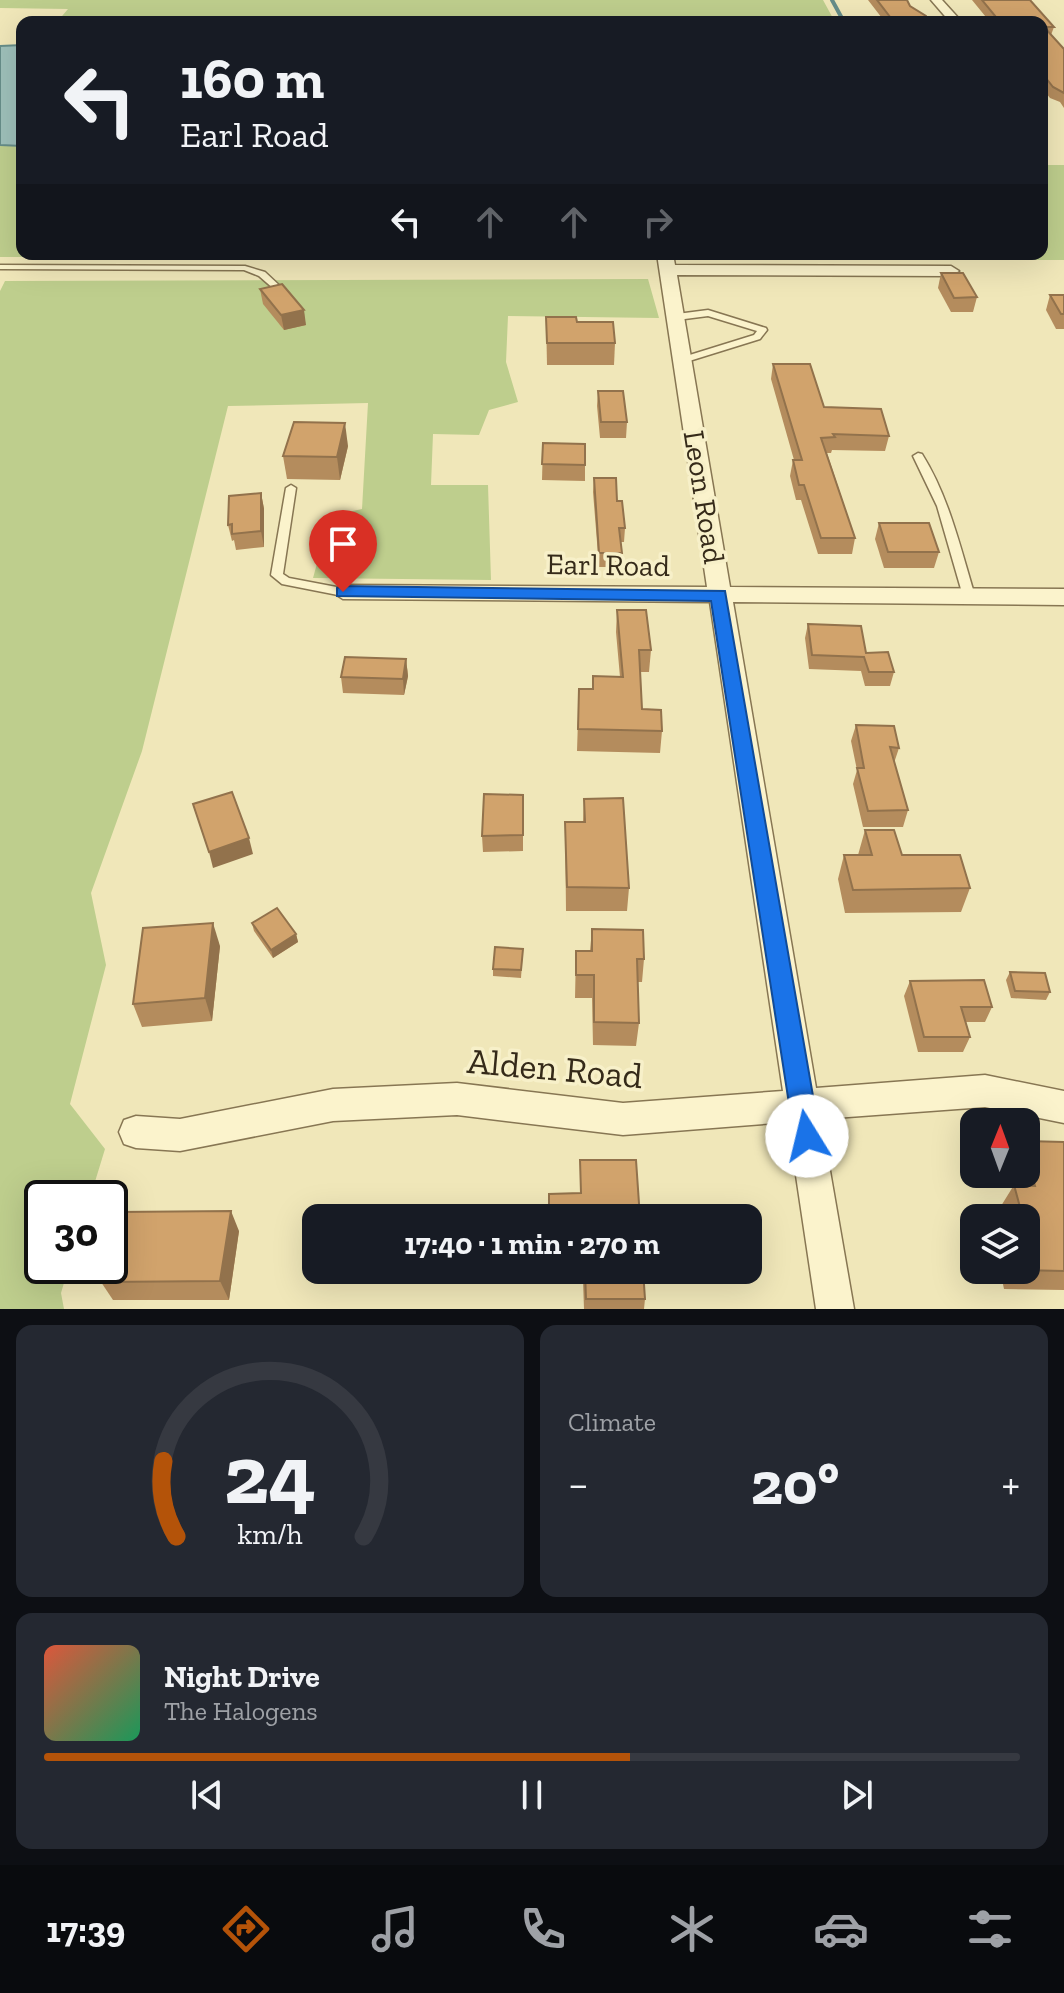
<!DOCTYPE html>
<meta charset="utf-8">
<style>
:root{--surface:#171b24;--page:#242831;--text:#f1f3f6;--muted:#9ea1a6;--line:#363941;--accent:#b45309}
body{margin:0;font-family:"Zilla Slab",serif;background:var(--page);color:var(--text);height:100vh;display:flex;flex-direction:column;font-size:30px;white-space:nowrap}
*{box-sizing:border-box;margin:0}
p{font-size:26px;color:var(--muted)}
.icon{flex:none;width:44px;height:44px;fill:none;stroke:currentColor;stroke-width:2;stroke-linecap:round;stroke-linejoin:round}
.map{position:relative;height:1309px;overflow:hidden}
.side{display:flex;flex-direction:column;gap:16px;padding:16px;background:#0d0f14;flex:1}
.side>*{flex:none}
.banner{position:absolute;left:16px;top:16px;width:1032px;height:244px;border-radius:16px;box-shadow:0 8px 32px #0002;background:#171b24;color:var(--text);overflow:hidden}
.needle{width:52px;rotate:1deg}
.fabs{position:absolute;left:960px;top:1108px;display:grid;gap:16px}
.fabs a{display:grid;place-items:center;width:80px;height:80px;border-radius:16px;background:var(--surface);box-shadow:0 8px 32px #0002;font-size:40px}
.speed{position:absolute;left:24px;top:1180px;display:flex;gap:16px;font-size:40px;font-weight:700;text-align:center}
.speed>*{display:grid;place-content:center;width:104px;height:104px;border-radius:50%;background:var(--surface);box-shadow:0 8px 32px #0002;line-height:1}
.speed .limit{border:4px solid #111;border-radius:12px;background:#fff;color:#111}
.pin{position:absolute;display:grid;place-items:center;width:68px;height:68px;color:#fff;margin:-82px -34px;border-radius:50% 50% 50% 0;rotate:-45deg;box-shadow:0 0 8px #0007}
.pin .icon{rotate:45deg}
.me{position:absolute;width:88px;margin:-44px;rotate:351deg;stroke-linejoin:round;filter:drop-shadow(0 0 6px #0008)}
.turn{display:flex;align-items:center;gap:28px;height:168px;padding:0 32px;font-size:36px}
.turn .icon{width:104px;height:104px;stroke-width:2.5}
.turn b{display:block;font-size:56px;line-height:68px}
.lanes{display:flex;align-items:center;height:76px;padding:0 32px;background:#0003;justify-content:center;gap:40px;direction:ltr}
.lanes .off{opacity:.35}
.big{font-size:60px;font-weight:800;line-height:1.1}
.side .tile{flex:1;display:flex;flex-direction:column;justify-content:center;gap:12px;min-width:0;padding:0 28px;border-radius:16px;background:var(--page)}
.side .dial{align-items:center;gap:0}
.dial svg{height:208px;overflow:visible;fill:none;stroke:var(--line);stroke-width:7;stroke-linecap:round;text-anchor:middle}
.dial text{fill:var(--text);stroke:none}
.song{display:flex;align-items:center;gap:24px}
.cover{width:96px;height:96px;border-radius:12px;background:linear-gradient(135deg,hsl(10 70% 55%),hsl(150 70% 35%))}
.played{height:8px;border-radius:4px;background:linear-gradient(90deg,var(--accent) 60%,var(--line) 60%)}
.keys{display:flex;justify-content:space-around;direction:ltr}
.heat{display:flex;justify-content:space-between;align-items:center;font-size:44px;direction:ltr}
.side .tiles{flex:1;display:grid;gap:16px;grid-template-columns:1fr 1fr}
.tile:last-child{grid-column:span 2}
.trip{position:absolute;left:302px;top:1204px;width:460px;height:80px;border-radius:16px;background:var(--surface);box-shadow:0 8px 32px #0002;font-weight:800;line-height:80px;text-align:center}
.tabs{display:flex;height:128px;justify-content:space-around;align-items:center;background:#090b0e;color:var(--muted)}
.tabs .icon{width:56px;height:56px}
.tabs .active{color:var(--accent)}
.tabs b{font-size:36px;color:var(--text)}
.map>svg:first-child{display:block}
</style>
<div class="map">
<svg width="1064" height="1309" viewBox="0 0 1064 1309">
<rect width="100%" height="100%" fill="#f0e7b9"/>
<!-- green -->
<g fill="#bece8d">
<polygon points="0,0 823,0 835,22 57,22 68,9 0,8"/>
<polygon points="0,145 22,146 22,254 518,254 519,256 0,257"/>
<polygon points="1042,165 1064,165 1064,260 950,260 948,254 1042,254"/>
<polygon points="648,279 659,318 508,316 506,362 518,402 489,410 479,435 433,434 431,485 488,485 491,580 313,578 330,516 362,509 368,403 228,406 142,751 91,893 106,965 70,1104 105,1149 90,1198 42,1198 42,1266 69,1266 61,1293 64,1309 0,1309 0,291 5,281"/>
</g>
<!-- water -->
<polygon fill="#9ec0ba" stroke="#668d89" stroke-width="2" points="22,45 22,146 0,145 0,46"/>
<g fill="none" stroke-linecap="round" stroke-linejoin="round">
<!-- stream -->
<polyline stroke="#668d89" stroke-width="4" points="832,0 844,22"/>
<defs>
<g id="service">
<polygon points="0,265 245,266 265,272 281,287 274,289 259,276 244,270 0,269"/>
<polygon points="708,310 766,328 767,330 760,339 686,362 680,362 680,358 754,335 757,331 708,316 677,320 673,317 677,314"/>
<path d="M 918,453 L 922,454 C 949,497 960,547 975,596 L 973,599 L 965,599 L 963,596 L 937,506 L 913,456 Z"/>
<polygon points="291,485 296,488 283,574 289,578 347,589 349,592 347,595 343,596 282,584 271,575 286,488"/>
</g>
<g id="minor">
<polygon points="931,0 942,0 962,22 950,22"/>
<polygon points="657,254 673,254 675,265 951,266 959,271 951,276 677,275 730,587 1064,589 1064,605 733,602 816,1088 985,1075 1064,1091 1064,1123 985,1107 821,1119 854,1309 816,1309 788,1122 623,1135 457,1115 333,1121 180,1151 136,1148 124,1144 119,1132 124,1120 136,1116 180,1119 333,1089 457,1083 623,1103 783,1091 710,602 343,599 332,592 343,585 707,587"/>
</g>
</defs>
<!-- service casing -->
<use href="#service" stroke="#877653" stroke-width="3"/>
<!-- minor casing -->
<use href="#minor" stroke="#877653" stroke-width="3"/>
<!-- service -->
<use href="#service" fill="#fbf3cc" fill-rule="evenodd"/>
<!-- minor -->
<use href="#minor" fill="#fbf3cc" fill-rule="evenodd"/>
</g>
<!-- wall -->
<g fill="#b48c5d">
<polygon points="868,0 907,0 910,6 930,22 885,22"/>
<polygon points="972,0 1030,0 1054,27 1051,35 1064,49 1064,108 1060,102 1050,98 1042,88 1042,22 990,22"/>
<polygon points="941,273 977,297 973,312 951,312 938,288"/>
<polygon points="260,289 306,325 284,330 263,304"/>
<polygon points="1050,295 1064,295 1064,329 1056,329 1046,310"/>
<polygon points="546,317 577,322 615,343 614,365 547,365"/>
<polygon points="773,364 824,407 889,436 885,451 832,450 831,453 827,453 855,538 852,554 818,554 801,500 796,500 790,476 793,460 794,460 771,379"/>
<polygon points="598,391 627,422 626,438 600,438 597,406"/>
<polygon points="543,443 585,444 585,481 542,480"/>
<polygon points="348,446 340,480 287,479 283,456"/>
<polygon points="594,478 617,501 625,528 624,542 621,542 622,553 621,567 599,567 593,492"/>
<polygon points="261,493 264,509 264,547 236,550 234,540 232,541 228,525"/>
<polygon points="879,523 939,552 934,568 884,568 875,539"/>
<polygon points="617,610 651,650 649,672 640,672 642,709 662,731 660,753 577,751 579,689 593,689 620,677 616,632"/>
<polygon points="808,624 866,653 894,672 890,686 865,686 861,671 809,669 805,638"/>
<polygon points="406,659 408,676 404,695 343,693 341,677"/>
<polygon points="856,725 899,748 894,763 908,810 903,827 863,827 853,784 857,770 851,741"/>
<polygon points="523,795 523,851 483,852 482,836"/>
<polygon points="584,799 629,888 627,911 566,911 565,822 583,822"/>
<polygon points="865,830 902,855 970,888 961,912 845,913 838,879 844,855 858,855"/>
<polygon points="252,923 296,934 298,942 273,958 254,931"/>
<polygon points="592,929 644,959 642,982 638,982 639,1023 636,1046 593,1045 592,998 575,998 576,951 590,951"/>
<polygon points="220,946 212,1021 142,1027 133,1004"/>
<polygon points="523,949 521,978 493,976 493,969"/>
<polygon points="1010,972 1050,992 1046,1000 1011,998 1006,980"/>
<polygon points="910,981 992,1007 985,1022 966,1022 970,1037 963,1052 918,1052 904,996"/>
<polygon points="1026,1141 1064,1142 1064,1290 1004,1289 1000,1270 1026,1270 1026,1218 1004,1218 1001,1206 1014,1185 1016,1186 1013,1174 1026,1174"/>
<polygon points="580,1160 640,1218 548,1218 549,1194 580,1193"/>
<polygon points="239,1231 229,1300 113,1300 101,1282"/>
<polygon points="563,1270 643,1270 645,1299 644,1309 584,1309 583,1280 563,1280"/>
</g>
<!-- shaded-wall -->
<g fill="#92724c">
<polygon points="304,310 306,325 284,330 281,315"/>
<polygon points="345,423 348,446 340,480 337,457"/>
<polygon points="261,493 264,509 264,547 261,531"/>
<polygon points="406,659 408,676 404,695 403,679"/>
<polygon points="249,838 253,854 213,868 209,852"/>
<polygon points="213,923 220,946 212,1021 205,998"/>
<polygon points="296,934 298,942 273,958 271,950"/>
<polygon points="231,1211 239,1231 229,1300 220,1281"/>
</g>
<!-- building -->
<g fill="#d1a36c" stroke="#92724c" stroke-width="2">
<polygon points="877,0 907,0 910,6 926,16 930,22 894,22"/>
<polygon points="982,0 1030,0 1054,27 1044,27 1064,49 1064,93 1053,87 1042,73 1042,22 1000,22"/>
<polygon points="941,273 963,273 977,297 954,298"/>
<polygon points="282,284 304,310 281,315 260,289"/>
<polygon points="1050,295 1064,295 1064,314 1061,314"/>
<polygon points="546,317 576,317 577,322 613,322 615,343 547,343"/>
<polygon points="773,364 810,364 824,407 881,409 889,436 833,434 835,437 821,438 855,538 821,538 804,485 799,485 793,460 802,460"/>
<polygon points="598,391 623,391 627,422 601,422"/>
<polygon points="294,422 345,423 337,457 283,456"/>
<polygon points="543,443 585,444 585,465 542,464"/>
<polygon points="594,478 616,478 617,501 622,501 625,528 619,528 622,553 599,553"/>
<polygon points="261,493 261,531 232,534 232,524 228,525 229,496"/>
<polygon points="879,523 929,523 939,552 888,552"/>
<polygon points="617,610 646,610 651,650 639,650 642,709 661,710 662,731 578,729 579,689 593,689 593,676 623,677"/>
<polygon points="808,624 861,626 866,653 888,652 894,672 869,672 864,657 812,655"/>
<polygon points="345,657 406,659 403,679 341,677"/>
<polygon points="856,725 894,726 899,748 890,747 908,810 868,811 857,768 864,768"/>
<polygon points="232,792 249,838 209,852 193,804"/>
<polygon points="484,794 523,795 523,835 482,836"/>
<polygon points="623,798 629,888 567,887 565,822 585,822 584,799"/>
<polygon points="865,830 894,830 902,855 960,855 970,888 853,890 844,855 872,855"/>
<polygon points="277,908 296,934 271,950 252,923"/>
<polygon points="213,923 205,998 133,1004 143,928"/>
<polygon points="592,929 643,930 644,959 637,959 639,1023 594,1022 594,975 576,975 576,951 592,951"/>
<polygon points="495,947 523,949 521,970 493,969"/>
<polygon points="1010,972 1045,973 1050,992 1015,991"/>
<polygon points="984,980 992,1007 961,1007 970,1037 924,1037 910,981"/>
<polygon points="1026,1141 1064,1142 1064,1271 1018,1270 1026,1270 1026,1218 1023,1218 1014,1185 1035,1186 1026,1154"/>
<polygon points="580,1160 636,1160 640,1218 549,1218 549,1194 581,1193"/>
<polygon points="231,1211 220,1281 101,1282 104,1266 110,1266 110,1241 117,1212"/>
<polygon points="585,1270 643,1270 645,1299 586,1299"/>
</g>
<!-- route -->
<polygon fill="#1a73e8" stroke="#114b97" stroke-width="2" points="343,586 725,591 820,1136 816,1145 807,1148 798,1145 794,1136 711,601 337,596 337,588"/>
<g text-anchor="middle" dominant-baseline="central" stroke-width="7" stroke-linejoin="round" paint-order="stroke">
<!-- street labels -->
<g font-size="30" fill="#352a19" stroke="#f7f0c9">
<text transform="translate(704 497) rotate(81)">Leon Road</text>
<text transform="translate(608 565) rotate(1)">Earl Road</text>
</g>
<!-- near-street labels -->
<g font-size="36" fill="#352a19" stroke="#f7f0c9">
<text transform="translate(555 1068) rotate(5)">Alden Road</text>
</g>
</g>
</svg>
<div class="fabs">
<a><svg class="needle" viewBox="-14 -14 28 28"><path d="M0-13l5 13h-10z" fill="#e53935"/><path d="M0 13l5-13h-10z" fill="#9ea1a6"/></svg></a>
<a><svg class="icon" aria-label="layers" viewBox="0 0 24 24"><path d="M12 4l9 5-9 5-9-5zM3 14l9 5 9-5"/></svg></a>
</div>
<div class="speed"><div class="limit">30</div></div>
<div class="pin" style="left:343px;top:592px;background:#d93025"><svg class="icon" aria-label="arrive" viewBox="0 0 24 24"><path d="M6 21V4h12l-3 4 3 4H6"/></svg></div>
<svg class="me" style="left:807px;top:1136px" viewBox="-20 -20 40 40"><circle r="19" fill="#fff"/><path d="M0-13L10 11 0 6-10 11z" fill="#1a73e8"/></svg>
<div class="trip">17:40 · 1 min · 270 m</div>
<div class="banner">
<div class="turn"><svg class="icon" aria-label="left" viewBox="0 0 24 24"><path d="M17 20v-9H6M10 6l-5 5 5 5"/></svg><div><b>160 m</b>Earl Road</div></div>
<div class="lanes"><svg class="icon" aria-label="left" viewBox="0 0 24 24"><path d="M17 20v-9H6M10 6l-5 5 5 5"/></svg><svg class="icon off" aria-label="ahead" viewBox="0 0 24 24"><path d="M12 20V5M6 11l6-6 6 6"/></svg><svg class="icon off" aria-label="ahead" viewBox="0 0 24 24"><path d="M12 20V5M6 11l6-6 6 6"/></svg><svg class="icon off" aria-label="right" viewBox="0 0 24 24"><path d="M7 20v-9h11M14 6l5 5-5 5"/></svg></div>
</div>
</div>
<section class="side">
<div class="tiles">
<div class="tile dial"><svg viewBox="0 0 100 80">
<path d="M14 69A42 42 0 1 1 86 69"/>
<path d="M14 69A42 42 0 0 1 9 40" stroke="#b45309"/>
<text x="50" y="56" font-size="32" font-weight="700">24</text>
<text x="50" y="72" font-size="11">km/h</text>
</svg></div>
<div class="tile"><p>Climate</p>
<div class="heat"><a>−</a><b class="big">20°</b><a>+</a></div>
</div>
<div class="tile">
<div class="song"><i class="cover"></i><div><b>Night Drive</b><p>The Halogens</p></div></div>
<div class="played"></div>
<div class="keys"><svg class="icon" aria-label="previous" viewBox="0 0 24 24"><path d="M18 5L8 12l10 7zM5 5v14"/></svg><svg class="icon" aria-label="pause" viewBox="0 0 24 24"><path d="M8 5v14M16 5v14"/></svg><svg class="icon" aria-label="next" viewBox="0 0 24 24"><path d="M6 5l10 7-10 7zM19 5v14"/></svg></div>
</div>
</div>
</section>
<nav class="tabs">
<b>17:39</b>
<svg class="icon active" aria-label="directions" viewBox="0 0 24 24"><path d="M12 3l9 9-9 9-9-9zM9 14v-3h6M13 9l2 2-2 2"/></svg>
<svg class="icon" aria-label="music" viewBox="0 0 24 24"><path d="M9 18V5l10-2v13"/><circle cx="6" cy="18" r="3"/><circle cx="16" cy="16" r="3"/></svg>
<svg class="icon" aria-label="phone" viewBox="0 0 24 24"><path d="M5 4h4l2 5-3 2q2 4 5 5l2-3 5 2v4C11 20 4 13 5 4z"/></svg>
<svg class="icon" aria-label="climate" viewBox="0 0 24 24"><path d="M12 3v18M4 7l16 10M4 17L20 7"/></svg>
<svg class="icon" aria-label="car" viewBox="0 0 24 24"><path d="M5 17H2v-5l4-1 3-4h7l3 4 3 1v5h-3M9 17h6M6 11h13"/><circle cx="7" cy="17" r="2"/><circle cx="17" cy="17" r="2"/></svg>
<svg class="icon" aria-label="filters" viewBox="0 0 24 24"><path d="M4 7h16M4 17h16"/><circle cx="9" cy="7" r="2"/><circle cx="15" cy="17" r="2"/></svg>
</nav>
